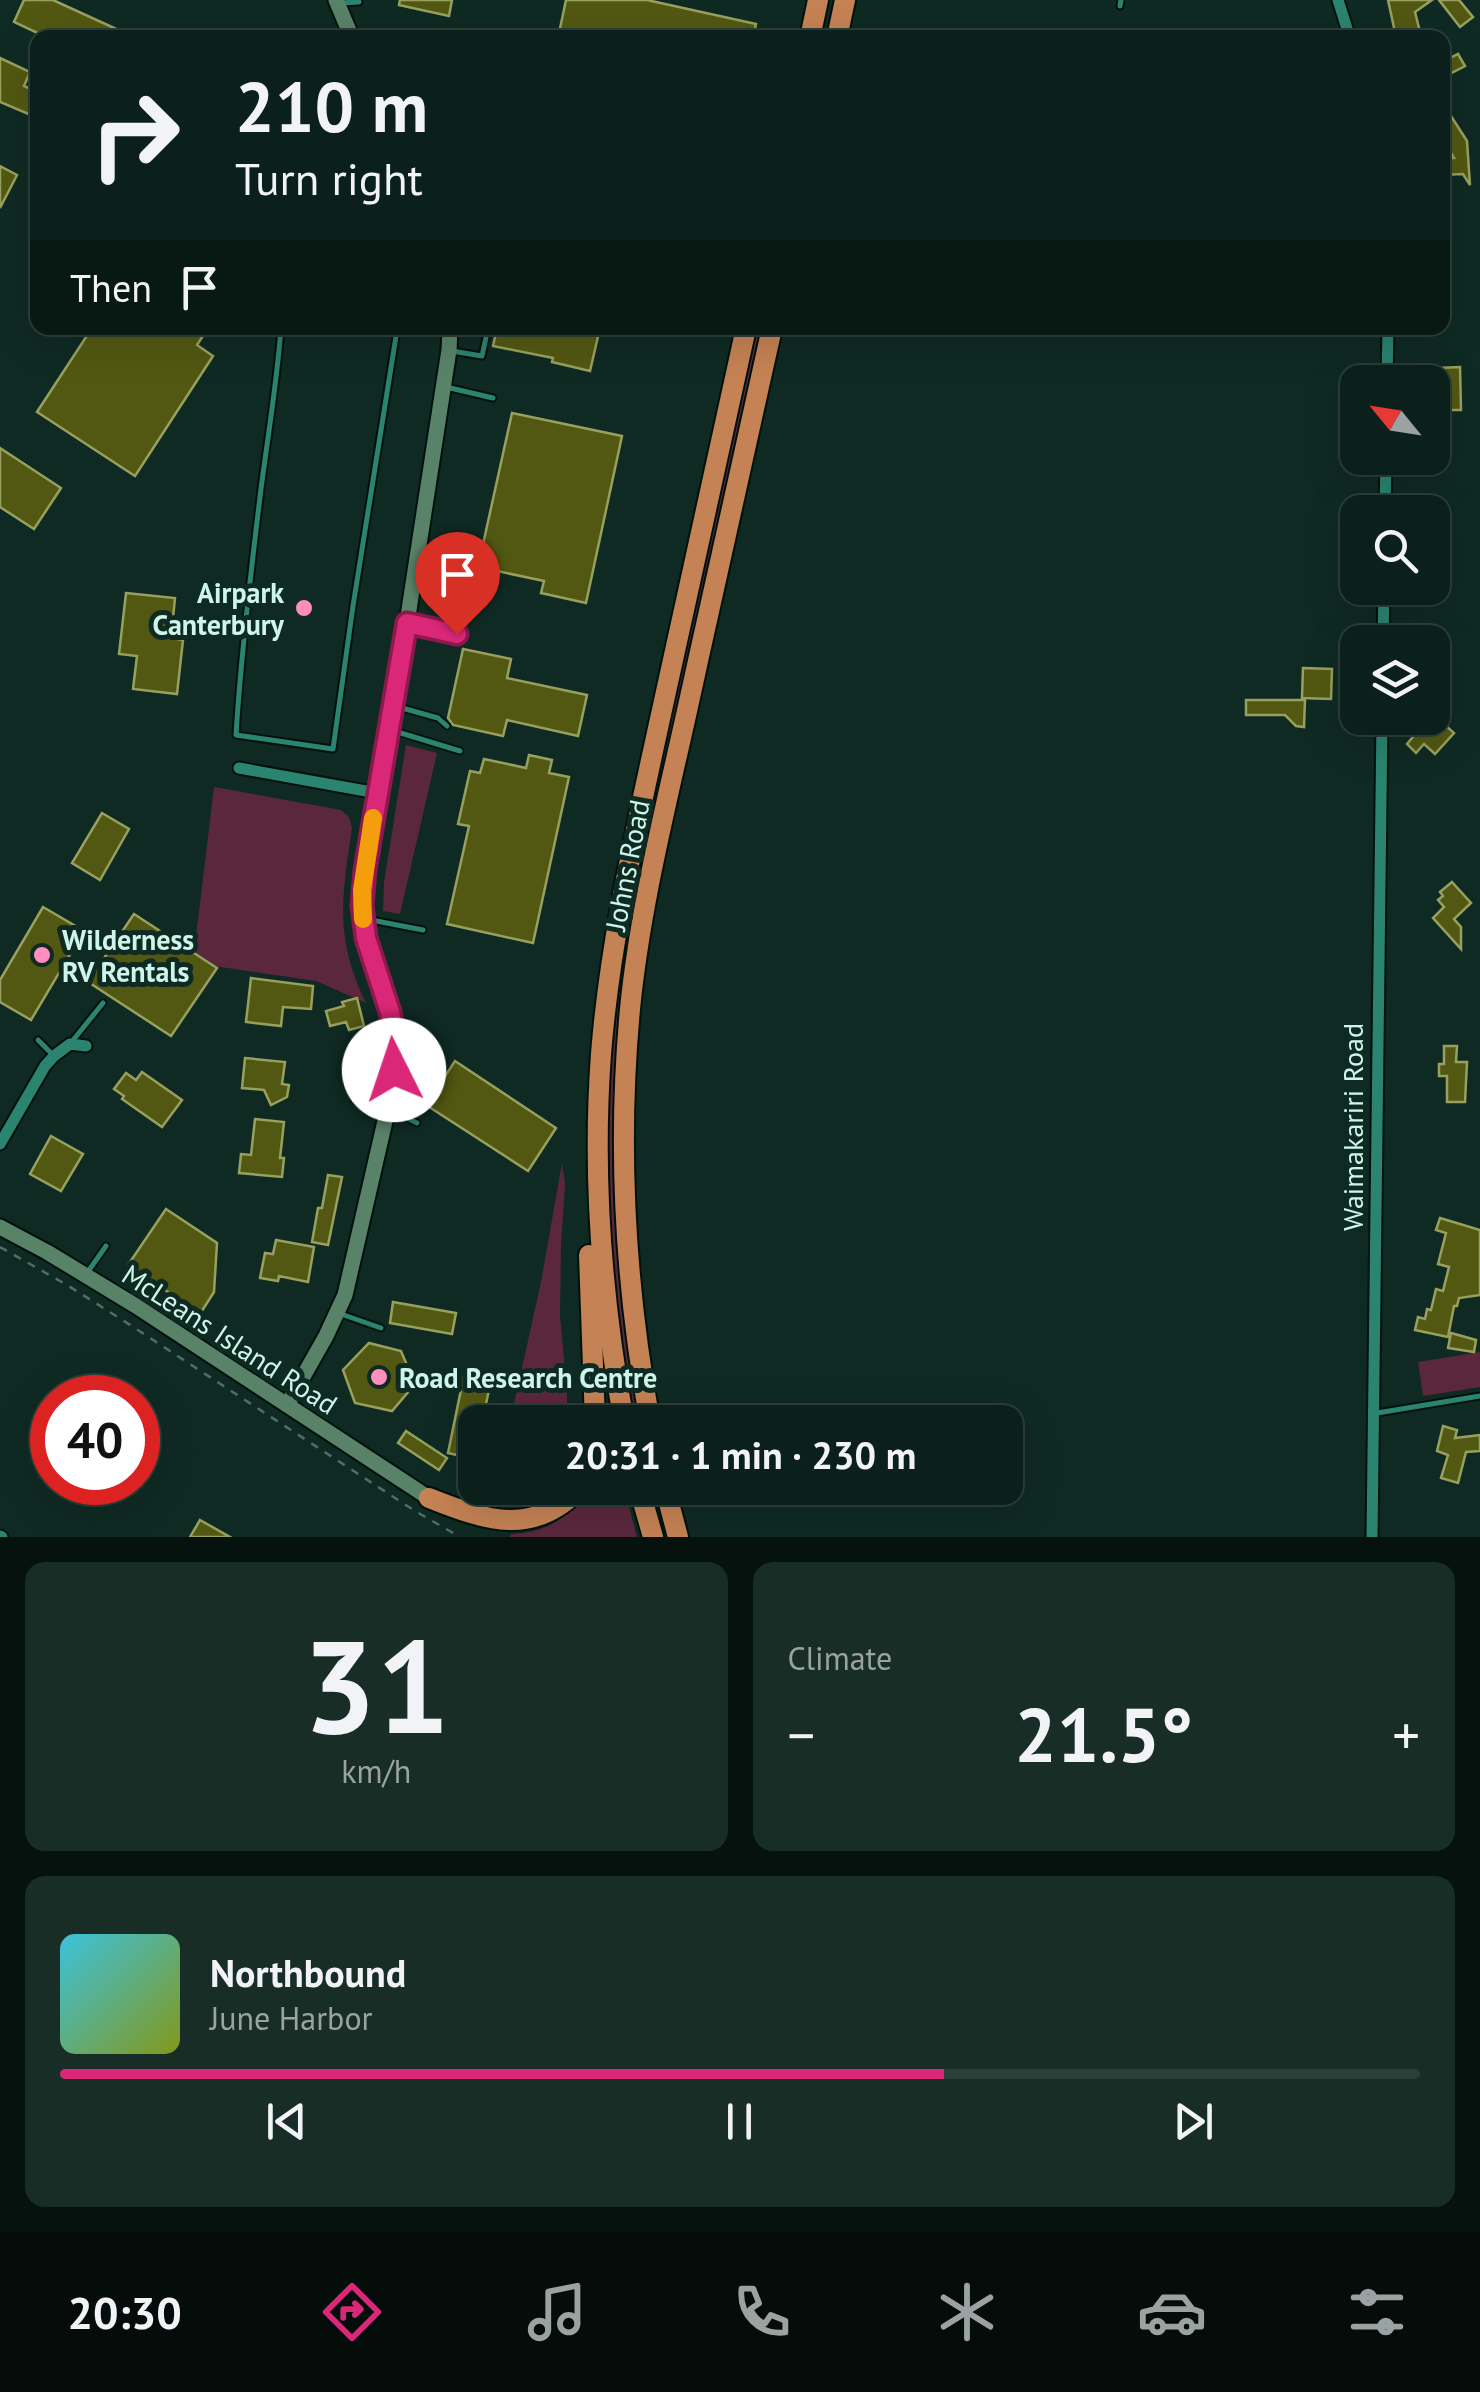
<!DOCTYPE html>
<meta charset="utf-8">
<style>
:root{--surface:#0b201a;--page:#192d27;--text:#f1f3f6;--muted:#9aa3a2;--line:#2b3e39;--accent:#db2777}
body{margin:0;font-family:"PT Sans",sans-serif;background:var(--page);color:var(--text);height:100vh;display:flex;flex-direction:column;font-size:38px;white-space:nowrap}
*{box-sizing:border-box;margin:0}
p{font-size:32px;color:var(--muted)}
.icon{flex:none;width:55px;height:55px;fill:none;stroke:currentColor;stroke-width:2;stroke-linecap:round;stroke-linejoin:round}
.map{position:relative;height:1537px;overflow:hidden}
.side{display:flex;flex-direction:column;gap:25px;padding:25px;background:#06120e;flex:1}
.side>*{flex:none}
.guide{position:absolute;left:30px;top:30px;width:1420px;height:305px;border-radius:20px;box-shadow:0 10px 40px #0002,0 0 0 2px var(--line);background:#0b201a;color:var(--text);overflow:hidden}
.needle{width:65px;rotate:300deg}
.controls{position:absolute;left:1340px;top:365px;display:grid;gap:20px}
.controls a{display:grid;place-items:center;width:110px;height:110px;border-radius:20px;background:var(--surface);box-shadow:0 10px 40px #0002,0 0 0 2px var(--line);font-size:50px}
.speed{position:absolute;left:30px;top:1375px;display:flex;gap:20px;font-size:50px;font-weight:700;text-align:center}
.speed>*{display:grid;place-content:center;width:130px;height:130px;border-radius:50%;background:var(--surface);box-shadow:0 10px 40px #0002,0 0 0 2px var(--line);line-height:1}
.speed .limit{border:15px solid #d22;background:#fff;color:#111}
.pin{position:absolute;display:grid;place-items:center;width:85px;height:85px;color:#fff;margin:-102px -42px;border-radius:50% 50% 50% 0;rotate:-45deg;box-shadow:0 0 10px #0007}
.pin .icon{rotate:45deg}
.me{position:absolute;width:110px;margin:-55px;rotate:356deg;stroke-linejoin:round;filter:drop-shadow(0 0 8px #0008)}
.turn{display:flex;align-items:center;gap:35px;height:210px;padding:0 40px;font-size:45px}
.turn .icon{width:130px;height:130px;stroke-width:2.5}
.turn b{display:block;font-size:70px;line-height:85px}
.then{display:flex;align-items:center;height:95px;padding:0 40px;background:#0003;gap:20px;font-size:38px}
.big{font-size:75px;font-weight:600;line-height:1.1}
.side .widget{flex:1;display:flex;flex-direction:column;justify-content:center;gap:15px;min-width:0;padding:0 35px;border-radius:20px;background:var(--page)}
.side .dial{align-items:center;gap:0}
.dial b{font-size:130px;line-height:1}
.song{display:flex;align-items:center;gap:30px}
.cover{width:120px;height:120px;border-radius:15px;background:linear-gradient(135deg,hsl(190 70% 55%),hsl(70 70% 35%))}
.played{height:10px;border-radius:5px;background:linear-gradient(90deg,var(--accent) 65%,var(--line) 65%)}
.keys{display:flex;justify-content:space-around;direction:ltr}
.heat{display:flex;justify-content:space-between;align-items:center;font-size:55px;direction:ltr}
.side .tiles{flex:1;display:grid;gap:25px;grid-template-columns:1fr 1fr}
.widget:last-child{grid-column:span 2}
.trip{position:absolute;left:458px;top:1405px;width:565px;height:100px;border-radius:20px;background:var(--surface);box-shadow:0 10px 40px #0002,0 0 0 2px var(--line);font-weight:600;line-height:100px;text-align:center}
.tab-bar{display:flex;height:160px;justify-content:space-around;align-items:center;background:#040d0a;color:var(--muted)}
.tab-bar .icon{width:70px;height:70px}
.tab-bar .selected{color:var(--accent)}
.tab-bar b{font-size:45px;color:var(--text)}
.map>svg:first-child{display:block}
</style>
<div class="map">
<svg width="1480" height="1537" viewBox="0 0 1480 1537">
<rect width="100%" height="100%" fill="#0f2a23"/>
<!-- green -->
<g fill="#5b273d">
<path d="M 755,328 L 761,328 C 733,456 705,584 677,712 C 649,836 621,964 614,1092 C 608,1203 620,1314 640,1422 L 635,1422 C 603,1274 601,1121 620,971 C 631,874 656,778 677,682 C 703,564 729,446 755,328 Z"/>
<polygon points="406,745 437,753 400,914 383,911 384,882"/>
<path d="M 214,787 L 341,810 L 349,817 L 352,828 C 342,896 334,938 366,1003 L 316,981 L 214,966 L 194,953 Z"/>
<polygon points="562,1163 565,1184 561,1245 560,1316 567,1391 567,1422 510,1422 541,1282"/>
<polygon points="1480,1352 1480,1387 1423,1396 1418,1362"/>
<path d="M 590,1488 L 624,1488 L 637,1537 L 510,1537 L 511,1534 C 546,1533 571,1517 590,1488 Z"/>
</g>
<!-- building -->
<g fill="#525811" stroke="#97a05e" stroke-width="2.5">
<polygon points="24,0 53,0 136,38 48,38 14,22"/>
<polygon points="400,0 452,0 449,16 399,5"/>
<polygon points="566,0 647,0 756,24 753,38 732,38 711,33 710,38 558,38"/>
<polygon points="1388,0 1432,0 1415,12 1420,32 1396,37"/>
<polygon points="1439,0 1459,0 1473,17 1460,27"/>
<polygon points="1458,54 1465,66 1442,78 1442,62"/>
<polygon points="0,58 30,72 24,86 38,92 38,118 0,102"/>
<polygon points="1442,102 1467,141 1470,185 1463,174 1442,175 1442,159 1454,158 1442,138"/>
<polygon points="0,166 17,175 0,208"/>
<polygon points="92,328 208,328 197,345 213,356 135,476 37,412"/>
<polygon points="497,328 600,328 590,371 552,362 553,358 493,346"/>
<polygon points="1460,367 1461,410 1438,410 1438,368"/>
<polygon points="512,413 622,436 586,603 541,593 544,581 478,567"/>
<polygon points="0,448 61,488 34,529 0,507"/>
<polygon points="126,593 175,598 171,638 183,640 177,694 133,689 137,656 119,654"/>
<polygon points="463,649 511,659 507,678 587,695 578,736 507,720 503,736 453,725 448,718"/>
<polygon points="1303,668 1332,669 1331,699 1302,698"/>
<polygon points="1246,700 1305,700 1304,727 1296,726 1285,715 1246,715"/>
<polygon points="1433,714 1454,733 1435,754 1424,744 1416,753 1407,744 1429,718 1432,718"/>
<polygon points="529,755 552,760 549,773 569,777 533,943 447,924 469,826 458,824 470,771 480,773 484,759 526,768"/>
<polygon points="102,813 129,829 100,880 72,863"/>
<polygon points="1452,882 1471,903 1454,919 1461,927 1461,949 1433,918 1444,907 1438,900 1443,896 1440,892"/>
<polygon points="43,907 84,931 31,1020 0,1002 0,980"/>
<polygon points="134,914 217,968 171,1036 88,982"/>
<polygon points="251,978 313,986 311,1009 283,1007 281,1026 246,1022"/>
<polygon points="357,998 364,1026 349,1030 346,1022 330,1026 326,1011 344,1006 342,1002"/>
<polygon points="1444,1046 1457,1046 1456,1062 1467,1062 1465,1102 1447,1102 1447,1076 1439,1076 1439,1064 1444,1064"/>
<polygon points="245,1058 285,1062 282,1084 289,1085 287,1097 271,1105 264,1090 242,1088"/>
<polygon points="455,1061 556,1128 528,1171 426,1105"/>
<polygon points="142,1072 182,1100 162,1127 122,1099 124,1096 114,1089 126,1073 136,1080"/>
<polygon points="255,1119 284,1122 280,1158 284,1158 282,1177 239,1173 241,1154 251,1155"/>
<polygon points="51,1136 83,1154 61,1191 30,1174"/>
<polygon points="328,1175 342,1177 328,1245 312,1242 318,1208 322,1208"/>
<polygon points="166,1209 217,1243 214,1292 200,1314 128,1265"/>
<polygon points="1440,1218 1480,1230 1480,1295 1459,1298 1457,1306 1454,1306 1448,1337 1415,1330 1418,1317 1425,1319 1427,1309 1431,1310 1436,1289 1443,1291 1449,1267 1438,1264 1446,1233 1436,1230"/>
<polygon points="276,1240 314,1247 308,1282 279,1276 278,1281 260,1278 265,1253 273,1254"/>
<polygon points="393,1302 456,1313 452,1334 390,1323"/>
<polygon points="1451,1333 1476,1340 1474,1352 1448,1348"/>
<polygon points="369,1343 401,1351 415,1384 392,1411 355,1403 343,1370"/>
<polygon points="464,1375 491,1381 482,1422 475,1422 475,1459 448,1453"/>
<polygon points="1443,1426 1457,1430 1455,1438 1480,1435 1480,1451 1466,1452 1458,1483 1441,1478 1448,1455 1437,1451"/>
<polygon points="406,1431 447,1458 439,1470 398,1443"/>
<polygon points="200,1520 230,1537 190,1537"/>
</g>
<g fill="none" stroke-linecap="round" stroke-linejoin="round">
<defs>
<g id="lane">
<polyline points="339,3 359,2"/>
<polyline points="1120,6 1121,0"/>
<path d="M 281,328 C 277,382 268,435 261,489 C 251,570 241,653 236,735 L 333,749 L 353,606 L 397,330 L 381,328"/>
<polyline points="452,351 482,356 488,328"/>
<polyline points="446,387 493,398"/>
<polyline points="420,573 456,581"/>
<polyline points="411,624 457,634"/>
<polyline points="395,706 438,718 447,726"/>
<polyline points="391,730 460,751"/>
<polyline points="366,919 423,930"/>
<polyline points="38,1040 52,1054"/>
<polyline points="70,1044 103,1003"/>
<polyline points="398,1044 423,1043"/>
<polyline points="391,1110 417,1123"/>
<polyline points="87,1273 106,1246"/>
<polyline points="341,1314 381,1328"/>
<polyline points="1377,1413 1480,1396"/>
</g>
<g id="street">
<polyline points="1338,0 1350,38"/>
<polyline points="1387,382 1388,328"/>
<polyline points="1385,512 1386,458"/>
<polyline points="1383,642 1384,588"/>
<polyline points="239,768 377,793"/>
<polyline points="0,1144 45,1066 54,1056 70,1044 86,1046"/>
<polyline points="0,1536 2,1537"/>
<polyline points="1372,1537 1382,718"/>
</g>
<g id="secondary">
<polyline points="336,0 352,38"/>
<polyline points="0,1227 47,1252 136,1306 429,1498"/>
<polyline points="287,1405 326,1336 345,1295 388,1108 394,1070 395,1045 390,1012 366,938 362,890 392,705 407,623 449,350 450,328"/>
</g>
<g id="highway">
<polyline points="810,38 818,0"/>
<polyline points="837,38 845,0"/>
<polyline points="589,1255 595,1422"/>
<path d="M 624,1422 C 602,1301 592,1177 601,1054 C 610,940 636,830 660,719 C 689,588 718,458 746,328"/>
<path d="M 650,1422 C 625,1285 617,1148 630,1009 C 640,908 665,810 687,711 C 715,583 744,455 772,328"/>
<polyline points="639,1488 653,1537"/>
<polyline points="665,1488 678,1537"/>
<path d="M 429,1498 C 487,1521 533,1537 580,1488"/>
</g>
</defs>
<!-- lane casing -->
<use href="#lane" stroke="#00120d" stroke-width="9"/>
<!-- street casing -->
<use href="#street" stroke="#00120d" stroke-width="15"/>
<!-- secondary casing -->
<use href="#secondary" stroke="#00120d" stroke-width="19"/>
<!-- highway casing -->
<use href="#highway" stroke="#00120d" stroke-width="24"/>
<!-- path -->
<polyline stroke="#4f6e65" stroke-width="2.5" stroke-dasharray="8 8" stroke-linecap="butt" points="0,1247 67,1285 124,1321 415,1511 460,1537"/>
<!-- lane -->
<use href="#lane" stroke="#2b8470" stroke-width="5"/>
<!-- street -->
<use href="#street" stroke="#2b8470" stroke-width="11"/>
<!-- secondary -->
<use href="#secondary" stroke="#598368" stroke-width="15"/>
<!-- highway -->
<use href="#highway" stroke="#c58254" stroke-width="20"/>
</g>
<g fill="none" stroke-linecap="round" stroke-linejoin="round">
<defs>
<polyline id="route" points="394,1070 395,1044 390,1012 366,938 362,906 365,870 407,623 457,634"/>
</defs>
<!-- route casing -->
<use href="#route" stroke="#8e194d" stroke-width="25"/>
<!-- route -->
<use href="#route" stroke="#db2777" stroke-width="18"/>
<!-- slow -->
<polyline stroke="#f59e0b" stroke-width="18" points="363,919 362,890 373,818"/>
</g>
<!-- markers -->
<g fill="#fe8ebc" stroke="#0f2a23" stroke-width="4">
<circle cx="304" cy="608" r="10"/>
<circle cx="42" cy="955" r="10"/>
<circle cx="379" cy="1377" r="10"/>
</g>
<g text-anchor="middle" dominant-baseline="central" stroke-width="10" stroke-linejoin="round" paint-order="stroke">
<!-- poi labels -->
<g font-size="28" font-weight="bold" fill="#cdf5e9" stroke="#0f2a23" text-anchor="start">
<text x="284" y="592" text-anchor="end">Airpark<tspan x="284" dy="32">Canterbury</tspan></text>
<text x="62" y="939">Wilderness<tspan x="62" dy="32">RV Rentals</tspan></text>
<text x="399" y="1377">Road Research Centre</text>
</g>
<!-- street labels -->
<g font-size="28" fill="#cdf5e9" stroke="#0f2a23">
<text transform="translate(627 865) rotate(-79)">Johns Road</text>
<text transform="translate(1352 1127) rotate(-90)">Waimakariri Road</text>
<text transform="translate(230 1339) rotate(33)">McLeans Island Road</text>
</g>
</g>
</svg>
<div class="controls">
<a><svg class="needle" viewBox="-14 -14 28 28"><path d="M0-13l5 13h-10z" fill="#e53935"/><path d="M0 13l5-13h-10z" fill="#9aa3a2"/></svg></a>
<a><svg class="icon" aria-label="search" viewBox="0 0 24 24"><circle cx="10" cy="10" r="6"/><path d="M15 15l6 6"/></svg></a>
<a><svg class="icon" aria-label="layers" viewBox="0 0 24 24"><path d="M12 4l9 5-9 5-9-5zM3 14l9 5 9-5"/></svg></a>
</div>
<div class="speed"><div class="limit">40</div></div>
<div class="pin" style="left:457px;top:634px;background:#d93025"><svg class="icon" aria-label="arrive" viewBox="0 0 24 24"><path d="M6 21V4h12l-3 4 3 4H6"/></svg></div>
<svg class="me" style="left:394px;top:1070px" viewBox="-20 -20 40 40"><circle r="19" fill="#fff"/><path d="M0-13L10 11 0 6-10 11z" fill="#db2777"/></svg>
<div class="trip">20:31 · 1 min · 230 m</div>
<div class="guide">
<div class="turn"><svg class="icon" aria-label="right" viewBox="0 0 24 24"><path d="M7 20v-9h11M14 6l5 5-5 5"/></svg><div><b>210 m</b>Turn right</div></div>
<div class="then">Then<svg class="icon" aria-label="arrive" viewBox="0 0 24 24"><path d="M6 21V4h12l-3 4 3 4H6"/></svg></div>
</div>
</div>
<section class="side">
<div class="tiles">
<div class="widget dial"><b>31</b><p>km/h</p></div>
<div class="widget"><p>Climate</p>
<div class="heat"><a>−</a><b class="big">21.5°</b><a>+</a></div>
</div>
<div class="widget">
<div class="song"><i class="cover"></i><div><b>Northbound</b><p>June Harbor</p></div></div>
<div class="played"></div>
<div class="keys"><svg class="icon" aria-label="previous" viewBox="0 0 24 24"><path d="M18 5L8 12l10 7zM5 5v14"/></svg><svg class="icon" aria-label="pause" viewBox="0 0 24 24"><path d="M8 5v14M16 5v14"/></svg><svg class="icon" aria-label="next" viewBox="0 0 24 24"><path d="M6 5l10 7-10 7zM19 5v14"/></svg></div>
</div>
</div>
</section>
<nav class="tab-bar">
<b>20:30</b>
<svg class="icon selected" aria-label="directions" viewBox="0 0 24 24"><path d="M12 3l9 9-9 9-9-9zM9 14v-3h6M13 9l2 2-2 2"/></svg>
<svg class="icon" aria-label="music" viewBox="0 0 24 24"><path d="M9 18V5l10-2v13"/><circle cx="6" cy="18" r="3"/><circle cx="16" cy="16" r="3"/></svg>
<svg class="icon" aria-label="phone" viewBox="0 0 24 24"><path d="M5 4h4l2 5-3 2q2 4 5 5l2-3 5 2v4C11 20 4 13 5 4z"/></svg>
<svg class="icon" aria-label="climate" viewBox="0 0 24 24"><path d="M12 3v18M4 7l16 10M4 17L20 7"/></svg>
<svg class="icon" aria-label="car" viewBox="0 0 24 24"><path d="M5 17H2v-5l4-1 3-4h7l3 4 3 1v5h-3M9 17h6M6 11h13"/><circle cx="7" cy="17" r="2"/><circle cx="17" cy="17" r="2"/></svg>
<svg class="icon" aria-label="filters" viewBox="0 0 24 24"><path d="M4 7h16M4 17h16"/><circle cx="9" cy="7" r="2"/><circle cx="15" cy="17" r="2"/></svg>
</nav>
